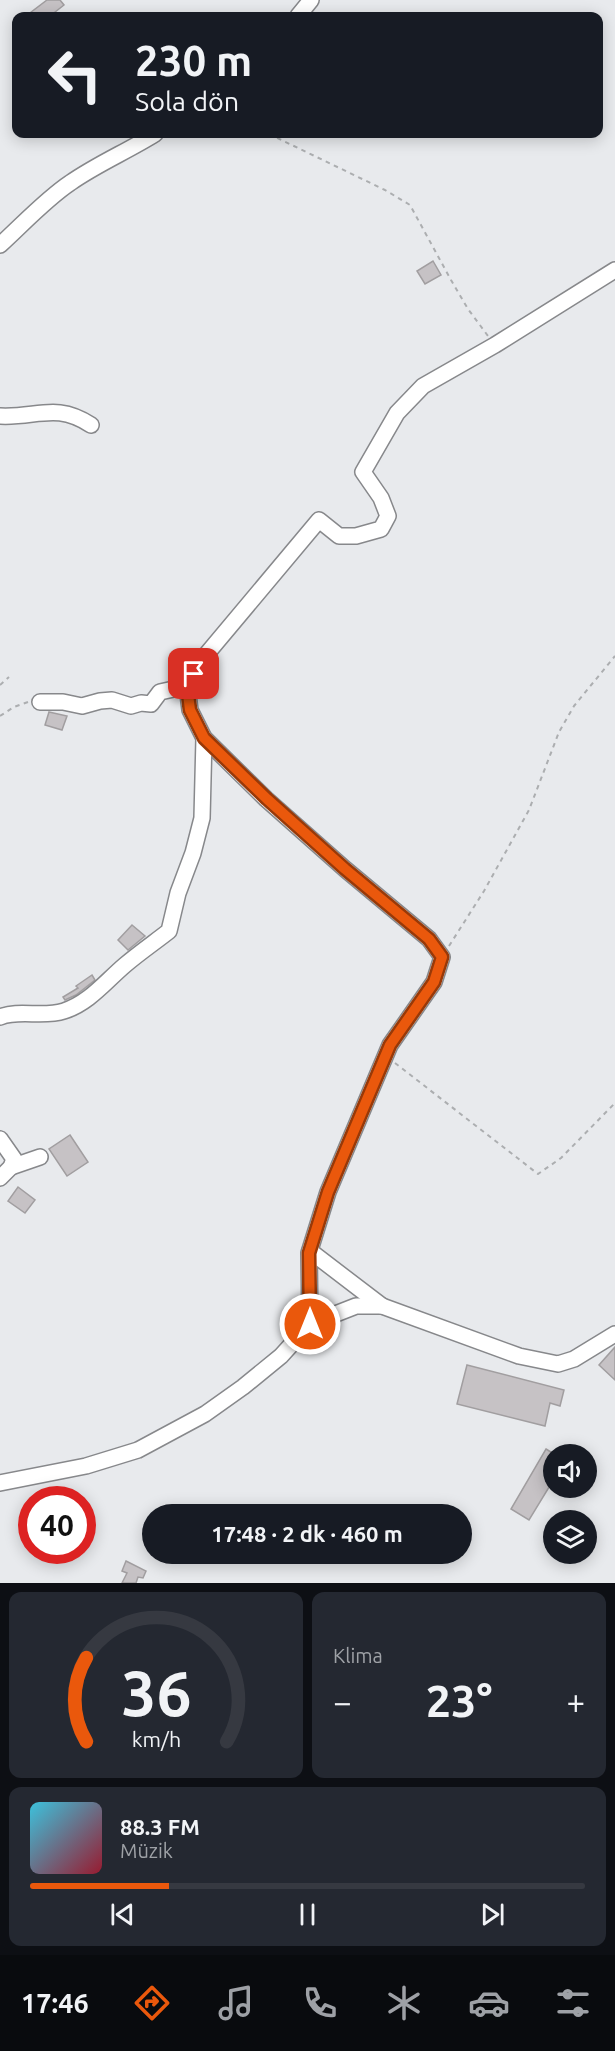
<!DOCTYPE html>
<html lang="tr">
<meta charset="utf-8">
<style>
:root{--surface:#171b24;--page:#242831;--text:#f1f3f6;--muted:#9ea1a6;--line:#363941;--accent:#ea580c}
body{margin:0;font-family:Ubuntu,sans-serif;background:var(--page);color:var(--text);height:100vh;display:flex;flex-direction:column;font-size:22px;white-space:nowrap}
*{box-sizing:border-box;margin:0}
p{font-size:20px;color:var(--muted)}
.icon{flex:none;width:33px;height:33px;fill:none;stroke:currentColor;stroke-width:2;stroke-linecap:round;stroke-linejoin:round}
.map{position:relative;height:1583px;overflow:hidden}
.panel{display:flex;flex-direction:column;gap:9px;padding:9px;background:#0d0f14;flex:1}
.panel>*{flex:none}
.top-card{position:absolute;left:12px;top:12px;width:591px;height:126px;border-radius:12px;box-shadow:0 3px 15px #0003;background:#171b24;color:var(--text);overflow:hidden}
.buttons{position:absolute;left:543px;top:1444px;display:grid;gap:12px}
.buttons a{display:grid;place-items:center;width:54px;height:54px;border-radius:50%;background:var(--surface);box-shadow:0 3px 15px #0003;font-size:30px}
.speed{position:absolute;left:18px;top:1486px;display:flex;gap:12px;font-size:30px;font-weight:700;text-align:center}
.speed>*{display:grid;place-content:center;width:78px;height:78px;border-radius:50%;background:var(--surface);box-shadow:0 3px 15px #0003;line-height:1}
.speed .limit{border:9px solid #d22;background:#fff;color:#111}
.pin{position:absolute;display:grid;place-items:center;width:51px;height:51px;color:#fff;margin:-26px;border-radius:12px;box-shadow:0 3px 9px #0006}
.me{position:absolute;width:66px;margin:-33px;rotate:0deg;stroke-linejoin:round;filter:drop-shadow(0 0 4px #0008)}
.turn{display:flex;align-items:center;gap:21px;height:126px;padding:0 24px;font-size:27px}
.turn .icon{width:78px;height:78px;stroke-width:2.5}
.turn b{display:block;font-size:42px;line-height:51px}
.big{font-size:45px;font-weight:600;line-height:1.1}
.panel .widget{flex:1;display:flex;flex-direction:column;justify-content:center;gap:9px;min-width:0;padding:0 21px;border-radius:12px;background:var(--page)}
.panel .dial{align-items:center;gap:0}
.dial svg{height:156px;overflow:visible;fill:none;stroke:var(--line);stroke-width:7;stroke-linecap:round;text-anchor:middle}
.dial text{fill:var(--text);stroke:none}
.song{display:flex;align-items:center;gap:18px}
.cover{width:72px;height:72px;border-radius:9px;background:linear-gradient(135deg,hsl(190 70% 55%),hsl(350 70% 35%))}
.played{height:6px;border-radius:3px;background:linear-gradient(90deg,var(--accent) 25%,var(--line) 25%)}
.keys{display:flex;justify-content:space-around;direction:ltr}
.heat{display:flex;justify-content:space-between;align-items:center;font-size:33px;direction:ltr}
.panel .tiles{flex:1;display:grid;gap:9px;grid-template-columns:1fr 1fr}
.widget:last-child{grid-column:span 2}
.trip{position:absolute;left:142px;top:1504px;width:330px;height:60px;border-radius:30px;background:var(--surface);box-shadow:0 3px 15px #0003;font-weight:600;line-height:60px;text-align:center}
.tab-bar{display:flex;height:96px;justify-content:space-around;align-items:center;background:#090b0e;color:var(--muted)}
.tab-bar .icon{width:42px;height:42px}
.tab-bar .current{color:var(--accent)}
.tab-bar b{font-size:27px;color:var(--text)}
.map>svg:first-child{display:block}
</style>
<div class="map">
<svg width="615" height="1583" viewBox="0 0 615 1583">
<rect width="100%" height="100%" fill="#e8eaed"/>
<!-- building -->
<g fill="#c6c2c5" stroke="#a19ea0" stroke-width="1.5">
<polygon points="47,0 60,0 64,5 50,16 26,16"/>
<polygon points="433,261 441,275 425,284 417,271"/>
<polygon points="49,712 67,716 62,730 45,725"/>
<polygon points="132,925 145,936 128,950 118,940"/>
<polygon points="92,975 95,980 76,995 65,1000 63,997 78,988 76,986"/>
<polygon points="70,1135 88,1162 67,1176 49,1149"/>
<polygon points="18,1187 35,1200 25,1213 8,1201"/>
<polygon points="615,1347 615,1380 599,1365"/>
<polygon points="467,1365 564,1390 560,1406 550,1403 545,1426 457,1404"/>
<polygon points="546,1449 554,1454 554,1479 529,1520 511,1509"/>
<polygon points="126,1561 146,1571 143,1578 138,1577 136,1583 122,1583 127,1573 122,1571"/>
</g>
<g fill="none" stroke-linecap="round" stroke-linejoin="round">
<defs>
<g id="minor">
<polyline points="298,16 311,0"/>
<path d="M 0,245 C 22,225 46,199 70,183 C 97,164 128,151 155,134"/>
<path d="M 0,416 C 37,418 56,402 91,425"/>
<polyline points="40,702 63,702 82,706 100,701 112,700 131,706 141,703 151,704 160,692 187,686"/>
<path d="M 0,1017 C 19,1009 43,1018 64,1011 C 89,1003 105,982 125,965 C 139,953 155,942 169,931 L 178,893 L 193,853 L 202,818 L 204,738"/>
<polyline points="0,1139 14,1159 11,1167 0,1178"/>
<polyline points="11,1167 40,1157"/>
<polyline points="310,1251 382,1306"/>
<polyline points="310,1324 356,1306 382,1306 519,1356 558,1364 574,1359 615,1334"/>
<polyline points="0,1483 86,1466 138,1450 205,1414 243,1387 281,1356 310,1324 309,1253 328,1192 390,1045 434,982 442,957 429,939 345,869 266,799 204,738 190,710 187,686 200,662 319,520 339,536 356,536 381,529 388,516 381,498 363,472 397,413 423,386 495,345 615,270"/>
</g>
</defs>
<!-- minor casing -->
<use href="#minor" stroke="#87888b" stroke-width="18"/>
<!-- path -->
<g stroke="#acaeb0" stroke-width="2" stroke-dasharray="4.5 4.5" stroke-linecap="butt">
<polyline points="269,134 385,190 410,205 451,280 468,309 488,336"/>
<polyline points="0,685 9,677"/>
<polyline points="0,716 14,707 28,702"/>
<polyline points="449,946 484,891 529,810 559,732 574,706 615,656"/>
<polyline points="395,1063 538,1174 561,1158 615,1103"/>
</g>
<!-- minor -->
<use href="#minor" stroke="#fff" stroke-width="15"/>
</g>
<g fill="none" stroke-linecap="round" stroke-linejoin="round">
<defs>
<polyline id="route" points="194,674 187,686 190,710 204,738 267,799 345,869 429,939 442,957 434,982 390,1045 328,1192 309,1253 310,1324"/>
</defs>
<!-- route casing -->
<use href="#route" stroke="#983908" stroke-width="15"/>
<!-- route -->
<use href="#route" stroke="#ea580c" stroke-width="10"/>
</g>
</svg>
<div class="buttons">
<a><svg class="icon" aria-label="sound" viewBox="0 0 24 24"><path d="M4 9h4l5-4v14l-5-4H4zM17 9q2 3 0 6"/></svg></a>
<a><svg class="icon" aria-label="layers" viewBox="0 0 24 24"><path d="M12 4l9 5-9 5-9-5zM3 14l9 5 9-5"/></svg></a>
</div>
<div class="speed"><div class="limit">40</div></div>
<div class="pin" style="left:194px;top:674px;background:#d93025"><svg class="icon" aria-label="arrive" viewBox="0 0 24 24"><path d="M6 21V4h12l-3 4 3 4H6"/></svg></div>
<svg class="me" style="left:310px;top:1324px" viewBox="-20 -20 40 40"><circle r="17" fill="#ea580c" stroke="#fff" stroke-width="3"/><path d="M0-11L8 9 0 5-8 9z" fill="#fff"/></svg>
<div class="trip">17:48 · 2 dk · 460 m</div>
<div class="top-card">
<div class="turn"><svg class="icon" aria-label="left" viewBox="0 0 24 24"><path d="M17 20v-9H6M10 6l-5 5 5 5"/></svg><div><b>230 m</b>Sola dön</div></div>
</div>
</div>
<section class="panel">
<div class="tiles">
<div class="widget dial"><svg viewBox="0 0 100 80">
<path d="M14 69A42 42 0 1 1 86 69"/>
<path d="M14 69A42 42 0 0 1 14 26" stroke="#ea580c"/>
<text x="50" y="56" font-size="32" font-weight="700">36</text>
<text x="50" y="72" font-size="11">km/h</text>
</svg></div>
<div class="widget"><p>Klima</p>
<div class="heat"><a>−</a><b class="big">23°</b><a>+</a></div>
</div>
<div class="widget">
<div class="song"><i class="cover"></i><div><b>88.3 FM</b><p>Müzik</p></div></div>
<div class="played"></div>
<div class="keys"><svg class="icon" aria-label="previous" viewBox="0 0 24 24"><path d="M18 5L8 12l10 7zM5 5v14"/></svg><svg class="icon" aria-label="pause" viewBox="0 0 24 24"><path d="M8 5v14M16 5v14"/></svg><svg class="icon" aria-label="next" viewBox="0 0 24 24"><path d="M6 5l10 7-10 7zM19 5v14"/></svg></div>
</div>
</div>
</section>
<nav class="tab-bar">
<b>17:46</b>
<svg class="icon current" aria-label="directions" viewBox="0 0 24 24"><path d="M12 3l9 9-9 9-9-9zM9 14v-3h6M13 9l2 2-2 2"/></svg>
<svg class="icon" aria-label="music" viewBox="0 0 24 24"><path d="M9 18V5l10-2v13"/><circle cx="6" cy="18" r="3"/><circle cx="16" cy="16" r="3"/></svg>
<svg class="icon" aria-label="phone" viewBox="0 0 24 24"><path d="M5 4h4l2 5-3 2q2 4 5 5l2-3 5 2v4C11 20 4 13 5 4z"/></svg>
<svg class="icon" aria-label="climate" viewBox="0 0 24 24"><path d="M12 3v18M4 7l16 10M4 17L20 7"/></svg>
<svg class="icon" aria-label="car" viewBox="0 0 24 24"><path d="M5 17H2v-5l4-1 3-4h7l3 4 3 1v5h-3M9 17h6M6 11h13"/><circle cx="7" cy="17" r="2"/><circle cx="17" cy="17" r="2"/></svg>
<svg class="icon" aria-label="filters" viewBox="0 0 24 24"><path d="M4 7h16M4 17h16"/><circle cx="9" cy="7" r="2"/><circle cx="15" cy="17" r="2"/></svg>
</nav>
